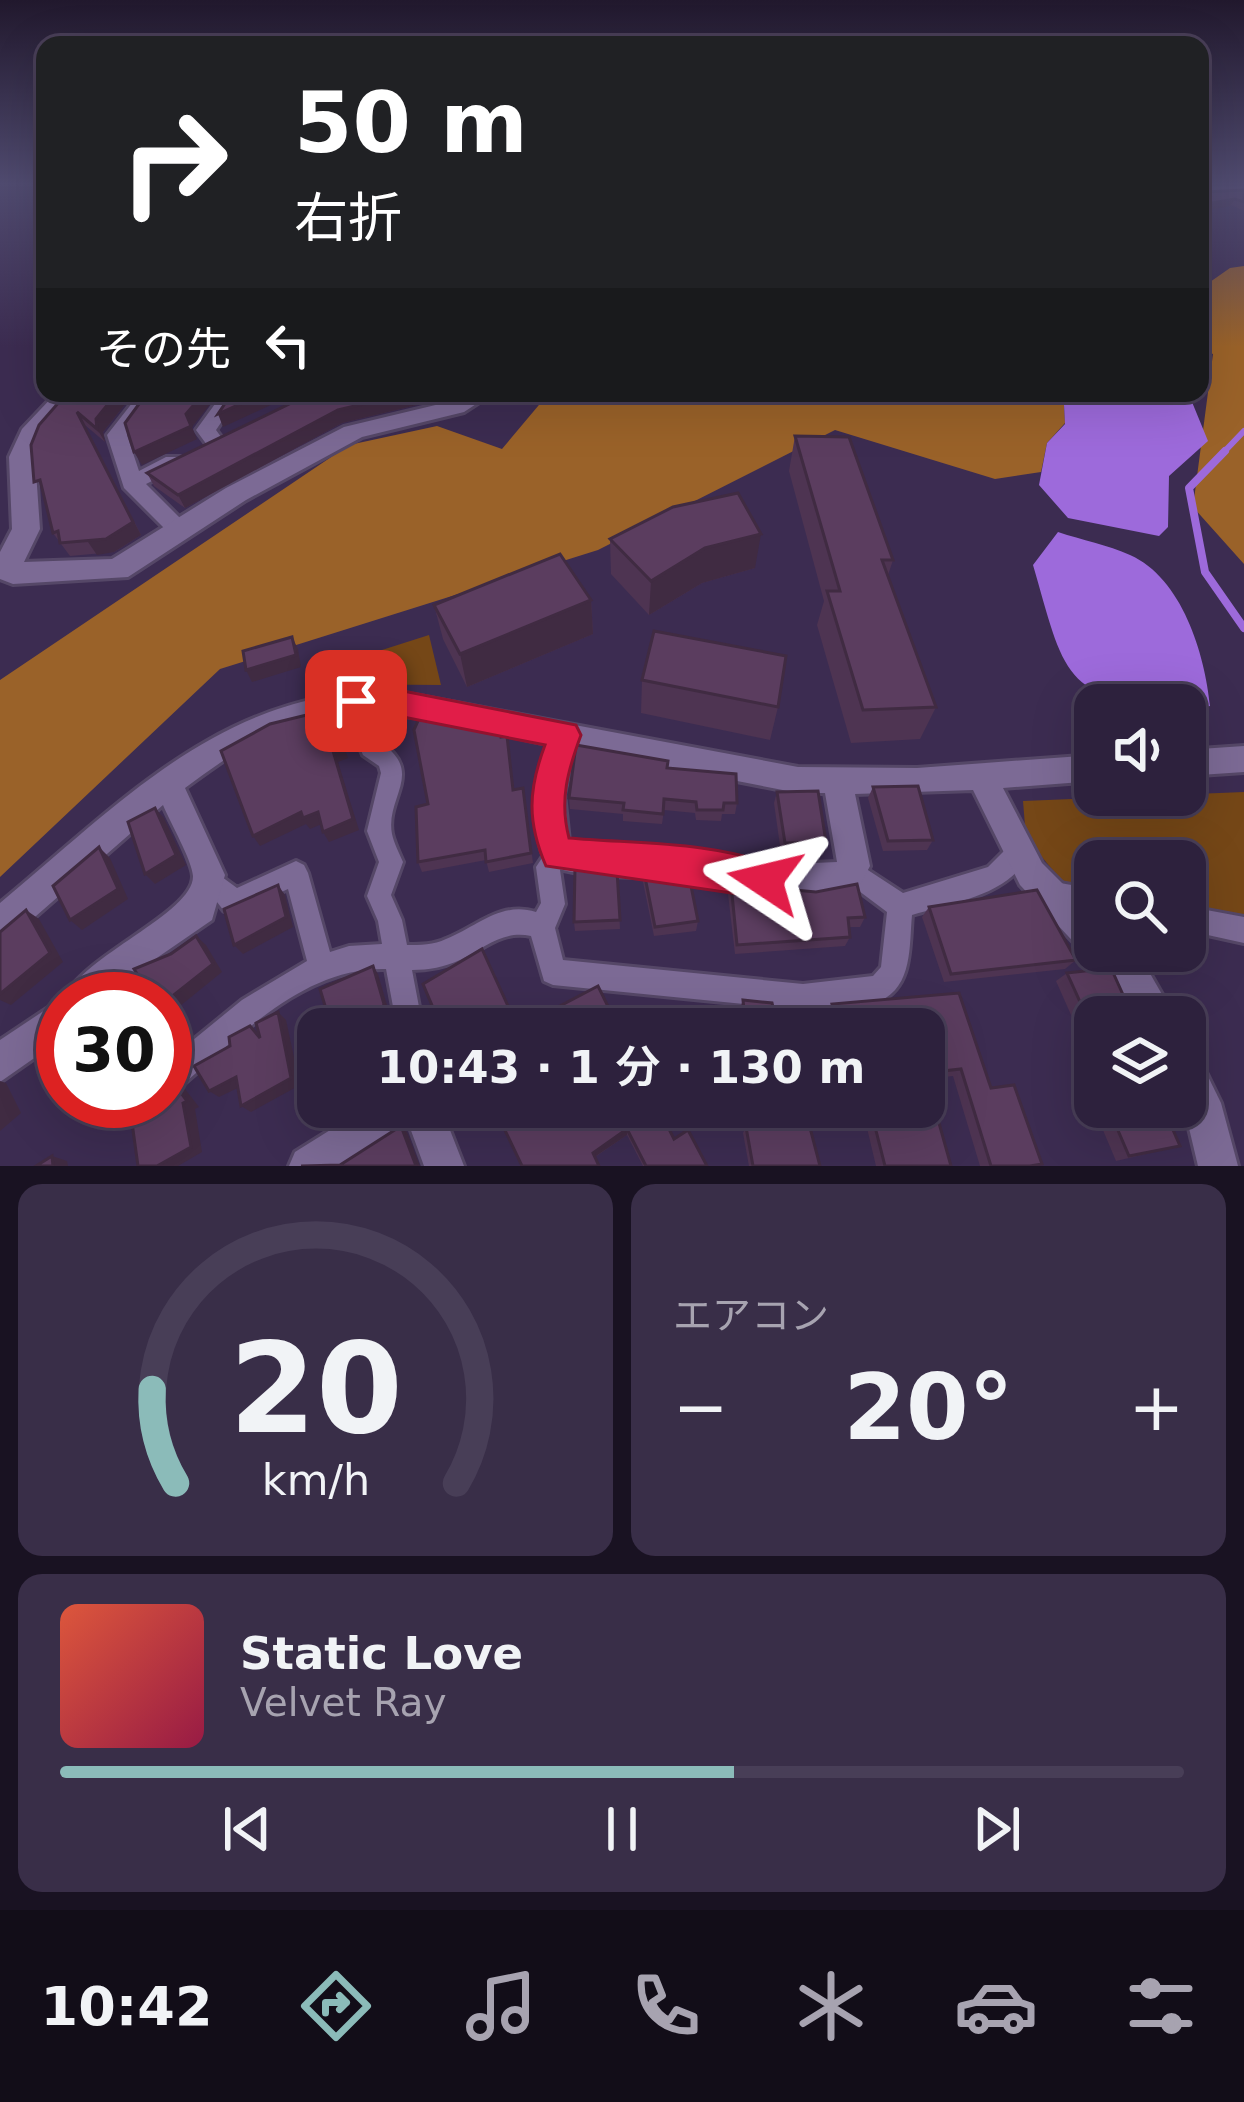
<!DOCTYPE html>
<html lang="ja">
<meta charset="utf-8">
<style>
:root{--surface:#2d213d;--page:#392e48;--text:#f1f3f6;--muted:#a7a3b0;--line:#483e57;--accent:#8bbbb9}
body{margin:0;font-family:"DejaVu Sans","Noto Sans JP",sans-serif;background:var(--page);color:var(--text);height:100vh;display:flex;flex-direction:column;font-size:45px;white-space:nowrap}
*{box-sizing:border-box;margin:0}
p{font-size:39px;color:var(--muted)}
.icon{flex:none;width:66px;height:66px;fill:none;stroke:currentColor;stroke-width:2;stroke-linecap:round;stroke-linejoin:round}
.map{position:relative;height:1166px;overflow:hidden}
.sheet{display:flex;flex-direction:column;gap:18px;padding:18px;background:#191222;flex:1}
.sheet>*{flex:none}
.top-card{position:absolute;left:36px;top:36px;width:1173px;height:366px;border-radius:24px;box-shadow:0 12px 48px #0002,0 0 0 3px var(--line);background:#202124;color:#fff;overflow:hidden}
.buttons{position:absolute;left:1074px;top:684px;display:grid;gap:24px}
.buttons a{display:grid;place-items:center;width:132px;height:132px;border-radius:24px;background:var(--surface);box-shadow:0 12px 48px #0002,0 0 0 3px var(--line);font-size:60px}
.speed{position:absolute;left:36px;top:972px;display:flex;gap:24px;font-size:60px;font-weight:700;text-align:center}
.speed>*{display:grid;place-content:center;width:156px;height:156px;border-radius:50%;background:var(--surface);box-shadow:0 12px 48px #0002,0 0 0 3px var(--line);line-height:1}
.speed .limit{border:18px solid #d22;background:#fff;color:#111}
.pin{position:absolute;display:grid;place-items:center;width:102px;height:102px;color:#fff;margin:-51px;border-radius:24px;box-shadow:0 6px 18px #0006}
.me{position:absolute;width:132px;margin:-66px;rotate:280deg;stroke-linejoin:round;filter:drop-shadow(0 0 9px #0008)}
.turn{display:flex;align-items:center;gap:42px;height:252px;padding:0 60px;font-size:54px}
.turn .icon{width:156px;height:156px;stroke-width:2.5}
.turn b{display:block;font-size:84px;line-height:102px}
.then{display:flex;align-items:center;height:114px;padding:0 60px;background:#0003;gap:24px;font-size:45px}
.big{font-size:90px;font-weight:600;line-height:1.1}
.sheet .card{flex:1;display:flex;flex-direction:column;justify-content:center;gap:18px;min-width:0;padding:0 42px;border-radius:24px;background:var(--page)}
.sheet .dial{align-items:center;gap:0}
.dial svg{height:312px;overflow:visible;fill:none;stroke:var(--line);stroke-width:7;stroke-linecap:round;text-anchor:middle}
.dial text{fill:var(--text);stroke:none}
.song{display:flex;align-items:center;gap:36px}
.cover{width:144px;height:144px;border-radius:18px;background:linear-gradient(135deg,hsl(10 70% 55%),hsl(340 70% 35%))}
.played{height:12px;border-radius:6px;background:linear-gradient(90deg,var(--accent) 60%,var(--line) 60%)}
.keys{display:flex;justify-content:space-around;direction:ltr}
.heat{display:flex;justify-content:space-between;align-items:center;font-size:66px;direction:ltr}
.sheet .tiles{flex:1;display:grid;gap:18px;grid-template-columns:1fr 1fr}
.card:last-child{grid-column:span 2}
.trip{position:absolute;left:297px;top:1008px;width:648px;height:120px;border-radius:24px;background:var(--surface);box-shadow:0 12px 48px #0002,0 0 0 3px var(--line);font-weight:600;line-height:120px;text-align:center}
.dock{display:flex;height:192px;justify-content:space-around;align-items:center;background:#120d18;color:var(--muted)}
.dock .icon{width:84px;height:84px}
.dock .selected{color:var(--accent)}
.dock b{font-size:54px;color:var(--text)}
.map>svg:first-child{display:block}
</style>
<div class="map">
<svg width="1244" height="1166" viewBox="0 0 1244 1166">
<rect width="100%" height="100%" fill="#3c2c51"/>
<!-- green -->
<g fill="#754717">
<polygon points="429,635 441,685 319,684 316,671"/>
<polygon points="1244,792 1244,923 1185,913 1185,861 1095,861 1095,896 1071,892 1026,838 1023,801"/>
</g>
<!-- forest -->
<g fill="#9a6229">
<polygon points="1244,266 1244,564 1193,507 1213,354 1200,349 1200,289 1230,268"/>
<polygon points="549,393 1073,393 1064,405 1065,423 1047,443 1041,472 995,479 835,430 598,550 220,669 0,877 0,680 349,445 437,426 502,449"/>
</g>
<!-- water -->
<g fill="#9d6adb">
<polygon points="1074,393 1152,393 1192,402 1208,441 1169,476 1168,527 1159,536 1068,518 1039,485 1047,443 1065,424 1064,405"/>
<path d="M 1058,532 C 1082,540 1108,545 1130,555 C 1182,578 1205,654 1210,706 L 1185,711 L 1185,705 C 1062,705 1064,671 1033,565 Z"/>
</g>
<g fill="none" stroke-linecap="round" stroke-linejoin="round">
<!-- stream-far1 -->
<polyline stroke="#9d6adb" stroke-width="6" points="1222,454 1244,431"/>
<!-- stream -->
<polyline stroke="#9d6adb" stroke-width="8" points="1225,451 1189,488 1205,572 1244,628"/>
<defs>
<g id="pedestrian">
<path d="M 383,693 L 390,695 L 393,701 L 383,744 C 424,774 385,798 392,834 C 394,843 399,853 403,862 L 391,895 L 402,920 L 407,945 C 420,945 434,945 446,939 C 477,927 500,901 536,912 L 541,903 L 536,867 L 550,846 L 558,843 L 566,846 L 570,854 L 560,870 L 565,904 L 555,928 L 563,960 L 803,984 L 873,976 L 881,967 L 887,912 L 843,879 L 839,871 L 843,863 L 851,859 L 903,893 L 988,867 L 1010,845 L 1018,842 L 1026,845 L 1030,853 C 1009,896 953,902 912,915 C 909,946 913,986 880,1001 L 803,1010 L 553,985 L 544,981 L 531,936 C 502,930 485,948 460,960 C 444,967 429,970 412,970 L 420,1012 L 415,1029 L 393,1029 L 390,1023 L 394,1012 L 386,969 C 301,967 237,1040 175,1091 L 165,1095 L 165,1063 L 242,1000 L 307,961 L 288,889 L 233,914 L 224,911 L 217,902 L 208,903 L 199,900 L 196,891 L 199,882 L 222,877 L 237,888 L 296,861 L 304,865 L 308,873 L 330,952 L 349,946 L 382,944 L 378,921 L 367,896 L 379,862 L 367,831 L 381,773 L 379,766 L 363,755 L 360,748 L 373,701 L 376,695 Z"/>
<polygon points="1054,882 1095,889 1095,913 1045,903 1042,894 1045,885"/>
<polygon points="1185,906 1244,917 1244,943 1185,930"/>
</g>
<g id="minor">
<polygon points="1244,185 1244,193 1200,195 1200,187"/>
<polygon points="140,393 159,393 127,435 139,471 166,457 180,457 183,462 180,467 146,484 188,526 191,531 188,536 172,536 124,488 107,435"/>
<polygon points="223,393 241,393 216,430 224,441 214,447 207,445 196,430"/>
<path d="M 393,691 L 798,767 L 917,768 L 1095,755 L 1095,781 L 1003,788 L 1042,863 L 1095,916 L 1095,951 L 1130,951 L 1148,970 L 1175,1017 L 1137,1017 L 1091,955 L 1083,952 L 1020,885 L 973,790 L 855,794 L 870,866 L 859,887 C 799,912 728,885 666,879 C 628,875 583,879 547,865 C 529,822 533,787 548,744 C 464,727 374,697 289,726 C 251,739 218,764 185,788 L 225,875 L 212,920 L 148,964 L 109,999 L 63,999 L 63,1038 L 0,1082 L 0,1040 L 63,998 L 64,999 C 82,956 194,913 193,876 C 192,860 170,822 163,805 L 12,937 L 0,942 L 0,903 C 121,803 224,689 393,691 ZM 574,749 L 798,793 L 825,793 L 837,862 L 791,864 L 682,850 L 569,841 L 564,794 Z"/>
<polygon points="1244,746 1244,772 1185,776 1185,750"/>
<polygon points="1185,1050 1198,1056 1221,1103 1238,1166 1198,1166 1184,1107"/>
<polygon points="367,1107 441,1107 464,1166 424,1166 409,1125 345,1166 289,1166 295,1152"/>
</g>
<polygon id="tertiary" points="56,393 81,393 43,436 35,457 40,529 24,562 112,559 226,488 344,427 448,402 464,393 493,393 464,412 362,437 246,500 128,577 13,584 0,579 0,552 12,529 9,457 22,429"/>
</defs>
<!-- pedestrian casing -->
<use href="#pedestrian" stroke="#554767" stroke-width="6"/>
<!-- minor casing -->
<use href="#minor" stroke="#554767" stroke-width="6"/>
<!-- tertiary casing -->
<use href="#tertiary" stroke="#554767" stroke-width="6"/>
<!-- pedestrian -->
<use href="#pedestrian" fill="#7c6a95" fill-rule="evenodd"/>
<!-- minor -->
<use href="#minor" fill="#7c6a95" fill-rule="evenodd"/>
<!-- tertiary -->
<use href="#tertiary" fill="#7c6a95" fill-rule="evenodd"/>
</g>
<!-- wall -->
<g fill="#4e3452">
<polygon points="1244,190 1244,211 1204,192"/>
<polygon points="67,393 134,393 103,432 105,442 85,425 141,535 114,552 70,556 53,533"/>
<polygon points="312,393 446,398 342,423 185,508 154,486 147,473"/>
<polygon points="795,436 893,560 888,575 936,707 920,739 851,743 817,625 824,601 789,471"/>
<polygon points="610,539 755,568 702,583 649,615 611,574"/>
<polygon points="591,600 593,634 467,687 443,639 434,605"/>
<polygon points="642,680 778,707 770,740 641,713"/>
<polygon points="447,716 450,725 507,736 514,789 523,788 533,863 489,872 486,860 422,872 418,862"/>
<polygon points="667,768 737,803 735,814 722,814 721,821 696,820 695,813 664,810 662,824 623,821 623,814 570,809 569,798"/>
<polygon points="873,787 933,840 927,850 883,851 868,798"/>
<polygon points="777,792 826,842 822,852 781,853 774,803"/>
<polygon points="617,871 620,929 575,931 574,922"/>
<polygon points="644,872 698,921 696,931 654,936 643,882"/>
<polygon points="731,884 865,917 860,927 849,927 850,937 845,946 735,954 728,894"/>
<polygon points="929,907 1076,960 1065,969 944,982 922,917"/>
<polygon points="1067,973 1095,1017 1095,1069 1056,981"/>
<polygon points="959,993 991,1088 1042,1164 1037,1166 980,1166 953,1076 926,1079 951,1166 876,1166 862,1107 924,1107 924,1029 831,1029 827,1012 832,1004"/>
<polygon points="743,1000 778,1029 742,1029 740,1008"/>
<polygon points="1095,1079 1095,1107 1163,1107 1180,1146 1116,1161 1084,1085"/>
<polygon points="487,1107 674,1139 707,1166 643,1166 627,1135 595,1157 498,1115 493,1118"/>
<polygon points="746,1127 820,1166 749,1166 743,1133"/>
</g>
<!-- shaded-wall -->
<g fill="#402b42">
<polygon points="1235,199 1230,206 1200,212 1200,205"/>
<polygon points="117,393 134,393 103,432 105,442 97,429 96,419"/>
<polygon points="204,393 219,393 192,427 197,439 142,465 134,452 186,414"/>
<polygon points="264,393 297,393 223,427 218,414"/>
<polygon points="410,393 455,393 446,398 342,423 185,508 178,495 338,410"/>
<polygon points="77,412 141,535 114,552 97,555 88,542"/>
<polygon points="761,534 755,568 702,583 649,615 651,581 705,548"/>
<polygon points="591,600 593,634 467,687 460,654"/>
<polygon points="292,637 298,649 301,667 252,682 246,670"/>
<polygon points="331,709 348,758 338,762 359,830 329,842 323,832 333,751"/>
<polygon points="155,808 164,818 186,865 155,884 145,874"/>
<polygon points="301,812 318,812 324,823 310,829 306,824 260,846 253,836"/>
<polygon points="99,847 110,858 128,899 82,930 70,920"/>
<polygon points="278,885 285,895 293,927 243,954 234,945"/>
<polygon points="26,910 39,919 63,962 11,1005 0,1000 0,994"/>
<polygon points="196,936 206,945 222,972 169,1015 165,1012 165,1002"/>
<polygon points="373,966 378,974 389,1012 386,1025 380,1017"/>
<polygon points="278,1012 286,1020 300,1085 251,1112 241,1106"/>
<polygon points="236,1077 246,1084 219,1097 209,1091"/>
<polygon points="0,1081 6,1083 21,1113 0,1131"/>
<polygon points="173,1082 185,1089 199,1107 195,1109 202,1152 178,1166 157,1166"/>
<polygon points="401,1126 407,1132 420,1166 416,1166"/>
<polygon points="627,1129 627,1135 593,1158 593,1153"/>
<polygon points="52,1156 67,1161 68,1166 53,1166"/>
</g>
<!-- building -->
<g fill="#5b3d5f" stroke="#402b42" stroke-width="3">
<polygon points="1200,188 1204,192 1244,190 1244,202 1235,199 1200,205"/>
<polygon points="67,393 117,393 96,419 97,429 77,412 133,522 106,539 60,543 58,531 53,533 40,480 34,482 31,445 39,425"/>
<polygon points="147,393 204,393 186,414 191,426 134,452 125,423"/>
<polygon points="232,393 264,393 218,414"/>
<polygon points="312,393 410,393 338,410 178,495 147,473"/>
<polygon points="795,436 849,437 893,560 882,560 936,707 863,710 827,591 840,591"/>
<polygon points="738,493 761,534 705,548 651,581 610,539 673,507"/>
<polygon points="560,554 591,600 460,654 434,605"/>
<polygon points="654,631 786,656 778,707 642,680"/>
<polygon points="292,637 296,655 246,670 243,651"/>
<polygon points="331,709 343,747 333,751 353,819 323,832 318,812 303,818 301,812 253,836 221,751 270,724"/>
<polygon points="422,712 447,716 448,725 476,722 500,727 501,737 507,736 513,790 523,788 531,853 486,862 485,850 418,862 416,807 428,804 414,730"/>
<polygon points="576,745 668,761 667,768 736,774 737,803 724,803 723,810 697,810 696,802 664,799 663,814 623,810 624,803 569,798"/>
<polygon points="918,786 933,840 888,841 873,787"/>
<polygon points="818,791 826,842 785,843 777,792"/>
<polygon points="155,808 176,855 145,874 128,822"/>
<polygon points="99,847 118,889 70,920 53,886"/>
<polygon points="575,867 617,871 620,920 574,922"/>
<polygon points="644,872 689,876 698,921 655,927"/>
<polygon points="731,884 816,892 857,884 865,917 848,918 850,937 737,945"/>
<polygon points="278,885 286,917 234,945 224,909"/>
<polygon points="1037,890 1076,960 951,974 929,907"/>
<polygon points="26,910 50,953 0,994 0,932"/>
<polygon points="196,936 213,964 165,1002 165,999 153,999 134,969 171,954"/>
<polygon points="482,949 518,1028 598,986 619,1029 442,1029 423,984"/>
<polygon points="373,966 384,1004 380,1017 395,1029 332,1029 320,989"/>
<polygon points="1111,968 1133,1017 1095,1017 1095,1035 1067,973"/>
<polygon points="959,993 991,1088 1014,1085 1042,1164 1030,1166 991,1166 961,1069 925,1073 951,1166 885,1166 870,1107 924,1107 924,1029 839,1029 832,1004"/>
<polygon points="743,1000 772,1003 778,1029 746,1029"/>
<polygon points="63,1003 63,1052 52,1034 54,1010"/>
<polygon points="278,1012 291,1078 241,1106 236,1077 209,1091 194,1066 230,1046 229,1037 250,1026 260,1038 256,1023"/>
<polygon points="173,1082 187,1101 183,1103 191,1147 157,1166 138,1166 129,1101 165,1101 165,1085"/>
<polygon points="487,1107 658,1107 674,1139 688,1130 707,1166 646,1166 627,1129 593,1153 599,1166 522,1166 495,1109 490,1113"/>
<polygon points="1108,1107 1163,1107 1180,1146 1129,1156"/>
<polygon points="808,1120 820,1166 753,1166 746,1127"/>
<polygon points="401,1126 416,1166 301,1166 340,1165"/>
<polygon points="52,1156 53,1166 36,1166"/>
</g>
<!-- sky -->
<linearGradient id="sky" x2="0" y2="1"><stop stop-color="#21182d"/><stop offset="0.53" stop-color="#504b70"/><stop offset="1" stop-color="#504b70" stop-opacity="0"/></linearGradient>
<rect width="1244" height="347" fill="url(#sky)"/>
<!-- route -->
<path fill="#e11d48" stroke="#92132f" stroke-width="3" d="M 356,688 L 393,689 L 576,725 L 581,735 C 568,770 559,800 569,838 C 636,844 715,841 778,867 L 784,880 L 778,892 L 765,898 L 546,866 C 527,822 528,790 545,745 L 393,715 L 345,710 L 341,701 L 345,692 Z"/>
</svg>
<div class="buttons">
<a><svg class="icon" aria-label="sound" viewBox="0 0 24 24"><path d="M4 9h4l5-4v14l-5-4H4zM17 9q2 3 0 6"/></svg></a>
<a><svg class="icon" aria-label="search" viewBox="0 0 24 24"><circle cx="10" cy="10" r="6"/><path d="M15 15l6 6"/></svg></a>
<a><svg class="icon" aria-label="layers" viewBox="0 0 24 24"><path d="M12 4l9 5-9 5-9-5zM3 14l9 5 9-5"/></svg></a>
</div>
<div class="speed"><div class="limit">30</div></div>
<div class="pin" style="left:356px;top:701px;background:#d93025"><svg class="icon" aria-label="arrive" viewBox="0 0 24 24"><path d="M6 21V4h12l-3 4 3 4H6"/></svg></div>
<svg class="me" style="left:765px;top:880px" viewBox="-20 -20 40 40"><path d="M0-17L14 15 0 8-14 15z" fill="#e11d48" stroke="#fff" stroke-width="4"/></svg>
<div class="trip">10:43 · 1 分 · 130 m</div>
<div class="top-card">
<div class="turn"><svg class="icon" aria-label="right" viewBox="0 0 24 24"><path d="M7 20v-9h11M14 6l5 5-5 5"/></svg><div><b>50 m</b>右折</div></div>
<div class="then">その先<svg class="icon" aria-label="left" viewBox="0 0 24 24"><path d="M17 20v-9H6M10 6l-5 5 5 5"/></svg></div>
</div>
</div>
<section class="sheet">
<div class="tiles">
<div class="card dial"><svg viewBox="0 0 100 80">
<path d="M14 69A42 42 0 1 1 86 69"/>
<path d="M14 69A42 42 0 0 1 8 45" stroke="#8bbbb9"/>
<text x="50" y="56" font-size="32" font-weight="700">20</text>
<text x="50" y="72" font-size="11">km/h</text>
</svg></div>
<div class="card"><p>エアコン</p>
<div class="heat"><a>−</a><b class="big">20°</b><a>+</a></div>
</div>
<div class="card">
<div class="song"><i class="cover"></i><div><b>Static Love</b><p>Velvet Ray</p></div></div>
<div class="played"></div>
<div class="keys"><svg class="icon" aria-label="previous" viewBox="0 0 24 24"><path d="M18 5L8 12l10 7zM5 5v14"/></svg><svg class="icon" aria-label="pause" viewBox="0 0 24 24"><path d="M8 5v14M16 5v14"/></svg><svg class="icon" aria-label="next" viewBox="0 0 24 24"><path d="M6 5l10 7-10 7zM19 5v14"/></svg></div>
</div>
</div>
</section>
<nav class="dock">
<b>10:42</b>
<svg class="icon selected" aria-label="directions" viewBox="0 0 24 24"><path d="M12 3l9 9-9 9-9-9zM9 14v-3h6M13 9l2 2-2 2"/></svg>
<svg class="icon" aria-label="music" viewBox="0 0 24 24"><path d="M9 18V5l10-2v13"/><circle cx="6" cy="18" r="3"/><circle cx="16" cy="16" r="3"/></svg>
<svg class="icon" aria-label="phone" viewBox="0 0 24 24"><path d="M5 4h4l2 5-3 2q2 4 5 5l2-3 5 2v4C11 20 4 13 5 4z"/></svg>
<svg class="icon" aria-label="climate" viewBox="0 0 24 24"><path d="M12 3v18M4 7l16 10M4 17L20 7"/></svg>
<svg class="icon" aria-label="car" viewBox="0 0 24 24"><path d="M5 17H2v-5l4-1 3-4h7l3 4 3 1v5h-3M9 17h6M6 11h13"/><circle cx="7" cy="17" r="2"/><circle cx="17" cy="17" r="2"/></svg>
<svg class="icon" aria-label="filters" viewBox="0 0 24 24"><path d="M4 7h16M4 17h16"/><circle cx="9" cy="7" r="2"/><circle cx="15" cy="17" r="2"/></svg>
</nav>
